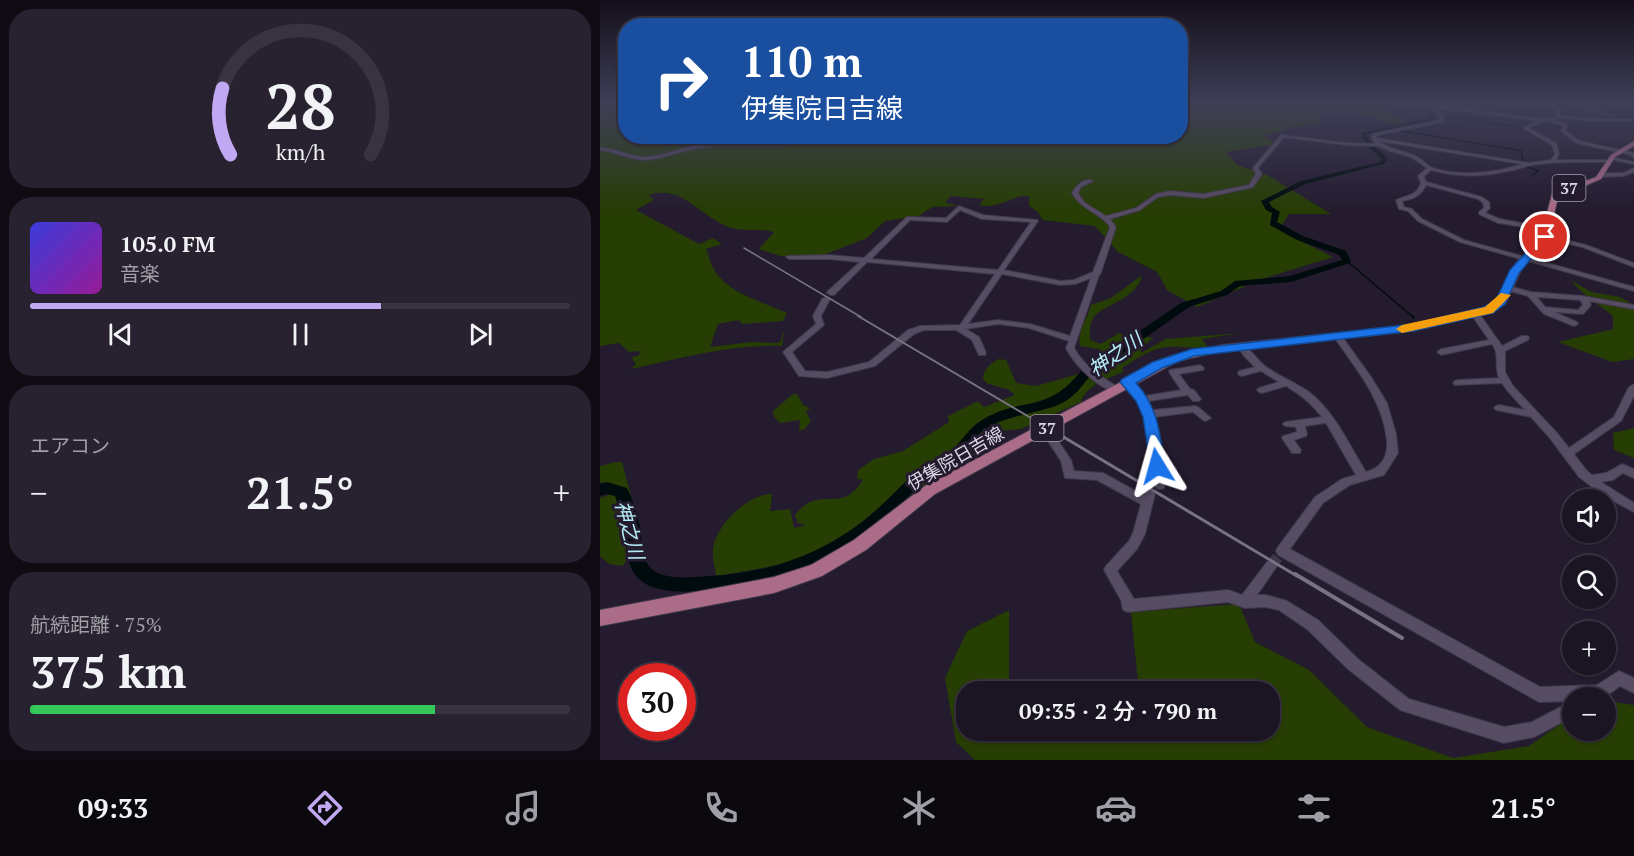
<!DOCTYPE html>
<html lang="ja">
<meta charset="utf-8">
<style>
:root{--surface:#1b1423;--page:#282130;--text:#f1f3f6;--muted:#a09ea6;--line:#393341;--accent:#c0a8f3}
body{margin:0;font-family:"PT Serif","Noto Sans JP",serif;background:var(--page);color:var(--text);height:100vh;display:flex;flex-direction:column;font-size:22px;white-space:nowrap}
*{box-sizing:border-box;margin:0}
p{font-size:20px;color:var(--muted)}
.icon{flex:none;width:33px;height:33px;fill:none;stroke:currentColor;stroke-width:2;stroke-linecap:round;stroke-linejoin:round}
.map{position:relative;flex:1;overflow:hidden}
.sheet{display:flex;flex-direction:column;gap:9px;padding:9px;background:#0f0b13;width:600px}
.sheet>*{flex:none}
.guide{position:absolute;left:18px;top:18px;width:570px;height:126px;border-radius:24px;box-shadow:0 2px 4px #0004,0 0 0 2px var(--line);background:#1a4fa0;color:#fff;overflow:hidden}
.tools{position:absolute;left:962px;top:489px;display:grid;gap:12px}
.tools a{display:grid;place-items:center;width:54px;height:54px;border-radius:50%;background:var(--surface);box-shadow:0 2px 4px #0004,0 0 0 2px var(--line);font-size:30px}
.speed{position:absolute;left:18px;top:663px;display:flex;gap:12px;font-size:30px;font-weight:700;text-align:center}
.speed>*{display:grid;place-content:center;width:78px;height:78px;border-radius:50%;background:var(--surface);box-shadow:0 2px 4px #0004,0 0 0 2px var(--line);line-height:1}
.speed .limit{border:9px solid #d22;background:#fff;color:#111}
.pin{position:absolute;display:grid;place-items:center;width:51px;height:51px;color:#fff;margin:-26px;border:3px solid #fff;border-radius:50%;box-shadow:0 2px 6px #0007}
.me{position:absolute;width:66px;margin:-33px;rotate:352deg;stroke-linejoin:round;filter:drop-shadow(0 0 4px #0008)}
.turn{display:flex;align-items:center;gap:21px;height:126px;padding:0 24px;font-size:27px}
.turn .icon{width:78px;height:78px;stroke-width:2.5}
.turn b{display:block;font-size:42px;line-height:51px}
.big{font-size:45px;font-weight:600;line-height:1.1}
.sheet .card{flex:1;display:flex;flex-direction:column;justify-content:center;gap:9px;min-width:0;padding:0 21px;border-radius:24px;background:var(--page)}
.sheet .dial{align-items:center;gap:0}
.dial svg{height:156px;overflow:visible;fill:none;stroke:var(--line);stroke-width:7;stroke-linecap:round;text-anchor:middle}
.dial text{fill:var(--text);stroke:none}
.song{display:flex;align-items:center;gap:18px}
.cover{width:72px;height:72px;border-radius:9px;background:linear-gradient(135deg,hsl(240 70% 55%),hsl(300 70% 35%))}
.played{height:6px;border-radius:3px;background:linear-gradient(90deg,var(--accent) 65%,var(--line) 65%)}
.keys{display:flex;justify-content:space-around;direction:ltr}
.heat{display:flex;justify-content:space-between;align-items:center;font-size:33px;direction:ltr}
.charge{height:9px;border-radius:4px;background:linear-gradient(90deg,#34c759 75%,var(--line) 0)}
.trip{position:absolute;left:356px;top:681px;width:324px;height:60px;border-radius:24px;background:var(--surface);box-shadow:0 2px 4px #0004,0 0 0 2px var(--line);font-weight:600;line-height:60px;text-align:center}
.tabs{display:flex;height:96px;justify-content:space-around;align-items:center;background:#0b080e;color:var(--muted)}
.tabs .icon{width:42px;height:42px}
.tabs .on{color:var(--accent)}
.tabs b{font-size:27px;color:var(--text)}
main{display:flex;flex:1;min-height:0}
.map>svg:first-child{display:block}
</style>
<main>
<section class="sheet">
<div class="card dial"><svg viewBox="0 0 100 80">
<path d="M14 69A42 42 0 1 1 86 69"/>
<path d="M14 69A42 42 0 0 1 10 35" stroke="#c0a8f3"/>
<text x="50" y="56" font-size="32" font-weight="700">28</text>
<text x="50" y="72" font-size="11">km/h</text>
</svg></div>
<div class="card">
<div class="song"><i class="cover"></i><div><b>105.0 FM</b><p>音楽</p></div></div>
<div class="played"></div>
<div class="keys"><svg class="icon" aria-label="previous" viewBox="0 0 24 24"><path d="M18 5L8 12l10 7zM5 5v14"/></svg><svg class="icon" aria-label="pause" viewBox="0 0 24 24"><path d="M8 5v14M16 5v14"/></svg><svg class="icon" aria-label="next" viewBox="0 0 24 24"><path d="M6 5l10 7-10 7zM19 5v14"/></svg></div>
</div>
<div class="card"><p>エアコン</p>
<div class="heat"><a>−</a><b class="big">21.5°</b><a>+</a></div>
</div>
<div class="card"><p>航続距離 · 75%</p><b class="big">375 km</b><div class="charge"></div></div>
</section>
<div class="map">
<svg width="1034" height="760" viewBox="0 0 1034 760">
<rect width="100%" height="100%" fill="#241b2f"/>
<!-- green -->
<g fill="#263d03" fill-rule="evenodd">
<path d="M 0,103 L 25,103 L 26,136 L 580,136 L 581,103 L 774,103 L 807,122 L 794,124 L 761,114 L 717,113 L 722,123 L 690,128 L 664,136 L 677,144 L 626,152 L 637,165 L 667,175 L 731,214 L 689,214 L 679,230 L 733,257 L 662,279 L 597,307 L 567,290 L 557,272 L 518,252 L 495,226 L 443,220 L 438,212 L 429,206 L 429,196 C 411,195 398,210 379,205 L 384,199 L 351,196 L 345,202 L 358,206 L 332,207 L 319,216 L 285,221 L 267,238 L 218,257 L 180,256 L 159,249 L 174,232 C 156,227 142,234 124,225 C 96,212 81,185 49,195 L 54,200 L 36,210 L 99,244 L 113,238 L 122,244 L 106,249 C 109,256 111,265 115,271 C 129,294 164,302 187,313 L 183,321 L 142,324 L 139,320 L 118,324 L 110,347 L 151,342 L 178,343 L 181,341 L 185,326 L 182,346 C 130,344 82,358 31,369 L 36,364 L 31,357 L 38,356 L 41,351 L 29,352 L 19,343 L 0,346 Z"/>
<path d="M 542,275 C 538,299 502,305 494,317 C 489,324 490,332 490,340 L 501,344 L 519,333 L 538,341 L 544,336 L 553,338 L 542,347 L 541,353 L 566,339 L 641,333 L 602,339 L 608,347 C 592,349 584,346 570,347 C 552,347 536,359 522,368 L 523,372 C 507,379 486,385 481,402 L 421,429 L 399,431 L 373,448 L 376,455 L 331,481 L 226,550 L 202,561 L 116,576 C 115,568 112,557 113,548 C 117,524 148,494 172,494 L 170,511 L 190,509 L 194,528 L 206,525 L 198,523 L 195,515 C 221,482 239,517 263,480 L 257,479 L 258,470 L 274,459 L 303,451 L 349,422 L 348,416 L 378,401 L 384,407 L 415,395 L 409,390 L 386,383 L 383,378 C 384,368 391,363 399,359 L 406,360 L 416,383 L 436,386 L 482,373 L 494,365 L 499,355 L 500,349 L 480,346 C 477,331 487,319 491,305 L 511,298 Z"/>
<path d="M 971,280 L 991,292 L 1020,297 L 1034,305 L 1034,359 L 1012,362 L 958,342 L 1013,329 L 1013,316 C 998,303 983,296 971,280 Z"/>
<polygon points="193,394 197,394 203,405 210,408 206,412 211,421 205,429 199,431 200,420 180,423 174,417 173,411"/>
<polygon points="1034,428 1034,458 1014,450 1013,433"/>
<polygon points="16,462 22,462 32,500 26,523 31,552 23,566 9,564 0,556 0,498 15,493 15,485 0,482 0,466"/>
<path d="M 639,604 L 655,642 L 709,670 L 767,727 L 853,758 L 929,746 L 972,716 L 972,730 L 1005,730 L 1005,701 L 1034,705 L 1034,760 L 375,760 L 356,742 L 345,678 L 367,631 L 409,610 L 409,690 L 538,682 L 531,612 ZM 366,692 L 669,692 L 669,730 L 366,730 Z"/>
</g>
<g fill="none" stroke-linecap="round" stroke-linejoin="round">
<!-- stream-far1 -->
<g stroke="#000b0d" stroke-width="1.5">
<polyline points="844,116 917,127 932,133"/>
<polyline points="784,128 790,129"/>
<polyline points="795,130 918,150 921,151 923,162"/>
<polyline points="955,161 960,154 957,149"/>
<polyline points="929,165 926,166 938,171 932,176"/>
<polyline points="747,261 813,317"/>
</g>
<!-- stream -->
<polyline stroke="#000b0d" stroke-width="2" points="812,316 814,318"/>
<!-- river -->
<path fill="#000b0d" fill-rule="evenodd" d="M 825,103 L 830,103 L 836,120 L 766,135 L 771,143 L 788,159 L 784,164 L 705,184 L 669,202 L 672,207 L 680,212 L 677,222 L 703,236 L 746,251 L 751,261 L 750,263 L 691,282 L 640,286 L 627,295 L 589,307 L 489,377 C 482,386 475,396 464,402 C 437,416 403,413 379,434 C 373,441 370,450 363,456 C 351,468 334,473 322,484 C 303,500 288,519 269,534 C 222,572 162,589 103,591 C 83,592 54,594 38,578 C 25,565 28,544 24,526 C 22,516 18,506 15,496 L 7,494 L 0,496 L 0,484 L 7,482 L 27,488 C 33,499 37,515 40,527 C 43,542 40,563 56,572 C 70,580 94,577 110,576 C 171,573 229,552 275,511 C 288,500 299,487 312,476 C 324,467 338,462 350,452 C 362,442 367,429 382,420 C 420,396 446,415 481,371 L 581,303 L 621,291 L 635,281 L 690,276 L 742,260 L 739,255 L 697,240 L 670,225 L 672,213 L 666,210 L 661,201 L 701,181 L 780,162 L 782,159 L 767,145 L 761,133 L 831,118 Z"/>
<!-- minor-tunnel -->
<polyline stroke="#40374a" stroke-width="11" stroke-dasharray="11 5" stroke-linecap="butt" points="671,566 680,554"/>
<defs>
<g id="minor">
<path d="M 943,103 L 949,103 L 961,110 L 959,113 L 962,116 L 992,119 L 1033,119 L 1032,121 L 992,121 L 961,118 L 953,120 L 967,124 L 965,130 L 979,141 L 1034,153 L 1034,158 L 1032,157 L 1032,155 L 976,143 L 961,131 L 964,126 L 951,122 L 950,120 L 938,123 L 928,128 L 956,143 L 959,154 L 956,160 L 1009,160 L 1011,161 L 1009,162 C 983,162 956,161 931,165 C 923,167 916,170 908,171 C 883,177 856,177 831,170 L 824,176 L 826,182 L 882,197 L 889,202 L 890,208 L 885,213 L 900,219 L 948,228 L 951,230 L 950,231 L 898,223 L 879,214 L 879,212 L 884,208 L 883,203 L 878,199 L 826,185 C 821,196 813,199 802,201 L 804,207 L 812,209 L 822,219 L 864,240 L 1034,287 L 1034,291 L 860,242 L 818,221 L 808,211 L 799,209 L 796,200 C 807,195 817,196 821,183 L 818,176 L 827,168 L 811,157 L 790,151 L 779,146 L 746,145 L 684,137 L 658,168 L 662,174 L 653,187 L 604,198 L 570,195 L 558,197 L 540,210 L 510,219 L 516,227 L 501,272 L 501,273 L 499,275 L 474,348 C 484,366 501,377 518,387 L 520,389 L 518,391 C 501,393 473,363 466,348 L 469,341 L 429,328 L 398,324 L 366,329 L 379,337 L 386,353 L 385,355 L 379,355 L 372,340 L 356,330 L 324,330 L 314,334 L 275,366 L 227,378 L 199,376 L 183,352 L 216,324 L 213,316 L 222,299 L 226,297 L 230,299 L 221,316 L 224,325 L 192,352 L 205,371 L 227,372 L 269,362 L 308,330 L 320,326 L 360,325 L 395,274 L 267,262 L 234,295 L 231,295 L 227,293 L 228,291 L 260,262 L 229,259 L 189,259 L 186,257 L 187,256 L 229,255 L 264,258 L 307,217 L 346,218 L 359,206 L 383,215 L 437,220 L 438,221 L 404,270 L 460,281 L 474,280 L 493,272 L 510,227 C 500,212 482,211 472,193 C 476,186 484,177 493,181 L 481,187 L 478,193 L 485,203 L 506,216 L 536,208 L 556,194 L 570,191 L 604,194 L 649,185 L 656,174 L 653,168 L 681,135 L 746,143 L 776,144 L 772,139 L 772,134 L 840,120 L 840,117 L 832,106 L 834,105 L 944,119 L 958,116 L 954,113 L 957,111 ZM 837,108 L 938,121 L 923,128 L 952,145 L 955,154 L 951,160 L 929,163 L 776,138 L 776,136 L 782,134 L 843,122 L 844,117 ZM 779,141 L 922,164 C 898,173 858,177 833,168 C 826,165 821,158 813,155 C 802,150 789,150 779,141 ZM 360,210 L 382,219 L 431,222 L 398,270 L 271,259 L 310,220 L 347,222 ZM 402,274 L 460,285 L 475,284 L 491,278 L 470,336 L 430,324 L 398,320 L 368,324 Z"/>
<polygon points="970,103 977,103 1016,116 1013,117"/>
<path d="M 215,136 L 222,136 C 182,154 140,141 99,148 C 81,150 64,159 45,160 C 29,160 16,151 0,150 L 0,148 C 16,148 29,157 45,157 C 64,157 81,147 100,145 C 138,139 177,150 215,136 Z"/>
<polygon points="1011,157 1034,162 1034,164 1009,159 1009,158"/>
<polygon points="1034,168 1034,172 1024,176 1002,177 999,175 1002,173 1023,173"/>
<polygon points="945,235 986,245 1034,263 1034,267 982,247 943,238 942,237"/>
<path d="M 906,286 L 909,286 L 931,292 L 983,296 L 1034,305 L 1034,309 L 989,301 L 991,305 L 983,314 L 954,312 L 977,322 L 978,324 L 974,326 L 944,314 L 928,296 L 906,290 ZM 937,297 L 980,300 L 983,305 L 978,310 L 945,307 Z"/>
<path d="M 872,312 L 878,312 L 902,346 L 922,336 L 928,336 L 929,338 L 928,340 L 905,351 L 905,372 L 913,386 L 957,433 L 969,448 L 1014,417 L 1029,387 L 1034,384 L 1034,396 L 1021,421 L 974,454 L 987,471 L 992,475 L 1006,473 L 1022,464 L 1034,469 L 1034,478 L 1023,473 L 1013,480 L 1001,482 L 1034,503 L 1034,512 L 1004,496 L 979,477 L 949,437 L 931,417 L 896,410 L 894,408 L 896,406 L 899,405 L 925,410 L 906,389 L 902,383 L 855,385 L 853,383 L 855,381 L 858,380 L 899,378 C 894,366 900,354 892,344 L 841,355 L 837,352 L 841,349 L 889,340 L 871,314 Z"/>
<path d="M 735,335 L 741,335 L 771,377 L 787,403 L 796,434 L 798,453 L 784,475 L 750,485 L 723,503 L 690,549 L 940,687 L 997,685 L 1019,671 L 1034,678 L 1034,693 L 1020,686 L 1004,698 L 972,698 L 972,701 L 939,702 L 678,555 L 676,551 L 678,547 L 715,497 L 742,479 L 756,475 L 726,423 L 705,426 L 707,434 L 706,436 L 694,440 L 701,450 L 700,453 L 692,453 L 682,438 L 683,436 L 697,432 L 696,427 L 685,426 L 683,424 L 685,422 L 722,417 C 712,404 701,395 686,386 L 662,393 L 659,392 L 657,390 L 659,388 L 679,382 L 661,371 L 642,376 L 639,375 L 638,373 L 639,371 L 655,367 L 644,356 L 637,346 L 641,343 C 650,348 656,359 665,366 C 678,376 695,382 709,392 C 735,412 749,445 766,472 C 781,468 788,457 787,441 C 783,400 756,369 734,337 Z"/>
<polygon points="600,365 604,368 603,370 579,374 590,389 594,390 601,399 599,401 593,401 588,395 549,401 552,410 595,406 598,407 611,418 606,421 603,420 593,412 555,417 565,485 564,488 560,489 556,488 555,485 545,417 539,400 522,382 524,380 530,380 545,396 581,390 569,372 570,370"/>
<polygon points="445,426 449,427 471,460 474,471 503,473 543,495 545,491 549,490 553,491 555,494 545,534 537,549 517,571 534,599 628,590 642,595 667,562 671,561 675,562 677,566 657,595 666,595 687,601 718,620 758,659 809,699 904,727 932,722 972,701 972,717 934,737 904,743 800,710 748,669 708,630 679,610 666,607 645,608 628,602 528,612 523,610 521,600 504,570 506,566 529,541 533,533 541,504 497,480 465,478 461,461 440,429 441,427"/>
</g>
<polygon id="major" points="1034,141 1034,146 1015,157 1001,179 958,197 949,237 923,266 905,304 892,312 813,331 622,351 578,361 335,494 266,550 222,576 174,593 0,626 0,610 174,577 211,565 254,540 325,486 570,356 622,345 813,325 884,308 897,300 916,263 941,236 952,194 996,177 1011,155"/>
</defs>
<!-- minor casing -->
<use href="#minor" stroke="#3f3848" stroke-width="2"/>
<!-- major casing -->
<use href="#major" stroke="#3f3848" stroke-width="2"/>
<!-- minor -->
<use href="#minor" fill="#564c63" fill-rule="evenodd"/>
<!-- major -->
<use href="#major" fill="#ab6c88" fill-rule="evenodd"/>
<!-- rail-far3 -->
<polyline stroke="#797283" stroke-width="1.5" points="144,248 261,317"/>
<!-- rail-far2 -->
<polyline stroke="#797283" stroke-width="2" points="258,316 453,431"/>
<!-- rail-far1 -->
<polyline stroke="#797283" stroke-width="3" points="450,429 697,576"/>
<!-- rail -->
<polyline stroke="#797283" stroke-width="4" points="695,574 802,638"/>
</g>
<!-- sky -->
<linearGradient id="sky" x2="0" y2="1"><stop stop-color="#140f1a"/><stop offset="0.49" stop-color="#3f3f58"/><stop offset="1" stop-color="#3f3f58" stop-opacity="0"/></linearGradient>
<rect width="1034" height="210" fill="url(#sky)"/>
<!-- route -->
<path fill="#1a73e8" stroke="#114b97" stroke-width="1.5" d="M 942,235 L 950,237 L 919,273 L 905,304 L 893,313 L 813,331 L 594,356 L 562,368 L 536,383 C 558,407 560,434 565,466 L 563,470 L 551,470 L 543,417 L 536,401 L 520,382 L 522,379 L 553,362 L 592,349 L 813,324 L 884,307 L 896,300 L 910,270 Z"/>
<!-- slow -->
<polygon fill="#f59e0b" points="901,293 911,295 893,313 802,333 796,329 802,325 885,307"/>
<g text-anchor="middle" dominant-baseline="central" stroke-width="6" stroke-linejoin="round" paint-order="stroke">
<!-- shield labels -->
<g fill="#241b2f" stroke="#a69fae" stroke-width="1.5">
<rect x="952.5" y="175" width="33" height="26" rx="4.5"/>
<rect x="430.5" y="415" width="33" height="26" rx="4.5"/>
</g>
<g font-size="16" font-weight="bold" fill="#ddd7e5">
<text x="969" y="188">37</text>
<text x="447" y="428">37</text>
</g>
<!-- street labels -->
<g font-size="18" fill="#ddd7e5" stroke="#241b2f">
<text transform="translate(355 458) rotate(-30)">伊集院日吉線</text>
</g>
<!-- water labels -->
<g font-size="20" font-style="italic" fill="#b6eff8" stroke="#241b2f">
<text transform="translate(515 354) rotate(-35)">神之川</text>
<text transform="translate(30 530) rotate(75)">神之川</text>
</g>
</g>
</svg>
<div class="tools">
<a><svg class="icon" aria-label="sound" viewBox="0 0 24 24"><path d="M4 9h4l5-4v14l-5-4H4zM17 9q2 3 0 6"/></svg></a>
<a><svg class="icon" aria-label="search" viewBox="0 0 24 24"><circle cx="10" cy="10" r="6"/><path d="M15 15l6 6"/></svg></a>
<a>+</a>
<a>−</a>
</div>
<div class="speed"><div class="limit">30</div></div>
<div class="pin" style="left:945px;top:237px;background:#d93025"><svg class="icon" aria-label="arrive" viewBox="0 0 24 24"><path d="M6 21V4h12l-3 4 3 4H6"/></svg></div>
<svg class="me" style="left:557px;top:466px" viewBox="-20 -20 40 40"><path d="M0-17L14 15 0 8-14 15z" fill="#1a73e8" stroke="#fff" stroke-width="4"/></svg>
<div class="trip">09:35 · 2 分 · 790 m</div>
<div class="guide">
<div class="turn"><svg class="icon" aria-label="right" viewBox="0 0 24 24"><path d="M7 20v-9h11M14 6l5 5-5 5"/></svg><div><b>110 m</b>伊集院日吉線</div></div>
</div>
</div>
</main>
<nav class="tabs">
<b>09:33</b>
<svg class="icon on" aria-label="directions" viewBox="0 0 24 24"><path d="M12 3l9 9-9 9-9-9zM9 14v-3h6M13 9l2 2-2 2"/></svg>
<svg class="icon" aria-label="music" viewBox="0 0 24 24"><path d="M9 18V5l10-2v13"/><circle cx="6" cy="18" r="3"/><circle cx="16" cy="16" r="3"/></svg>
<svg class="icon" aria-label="phone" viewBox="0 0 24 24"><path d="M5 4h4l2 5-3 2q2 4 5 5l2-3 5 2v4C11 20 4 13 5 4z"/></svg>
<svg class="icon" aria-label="climate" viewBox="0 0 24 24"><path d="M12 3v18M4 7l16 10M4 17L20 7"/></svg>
<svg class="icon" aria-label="car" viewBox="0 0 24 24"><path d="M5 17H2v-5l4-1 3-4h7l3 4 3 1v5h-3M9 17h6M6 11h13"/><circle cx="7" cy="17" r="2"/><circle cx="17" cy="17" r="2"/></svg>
<svg class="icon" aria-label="filters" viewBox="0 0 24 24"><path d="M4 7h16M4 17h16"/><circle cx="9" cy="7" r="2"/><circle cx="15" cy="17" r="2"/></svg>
<b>21.5°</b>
</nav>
